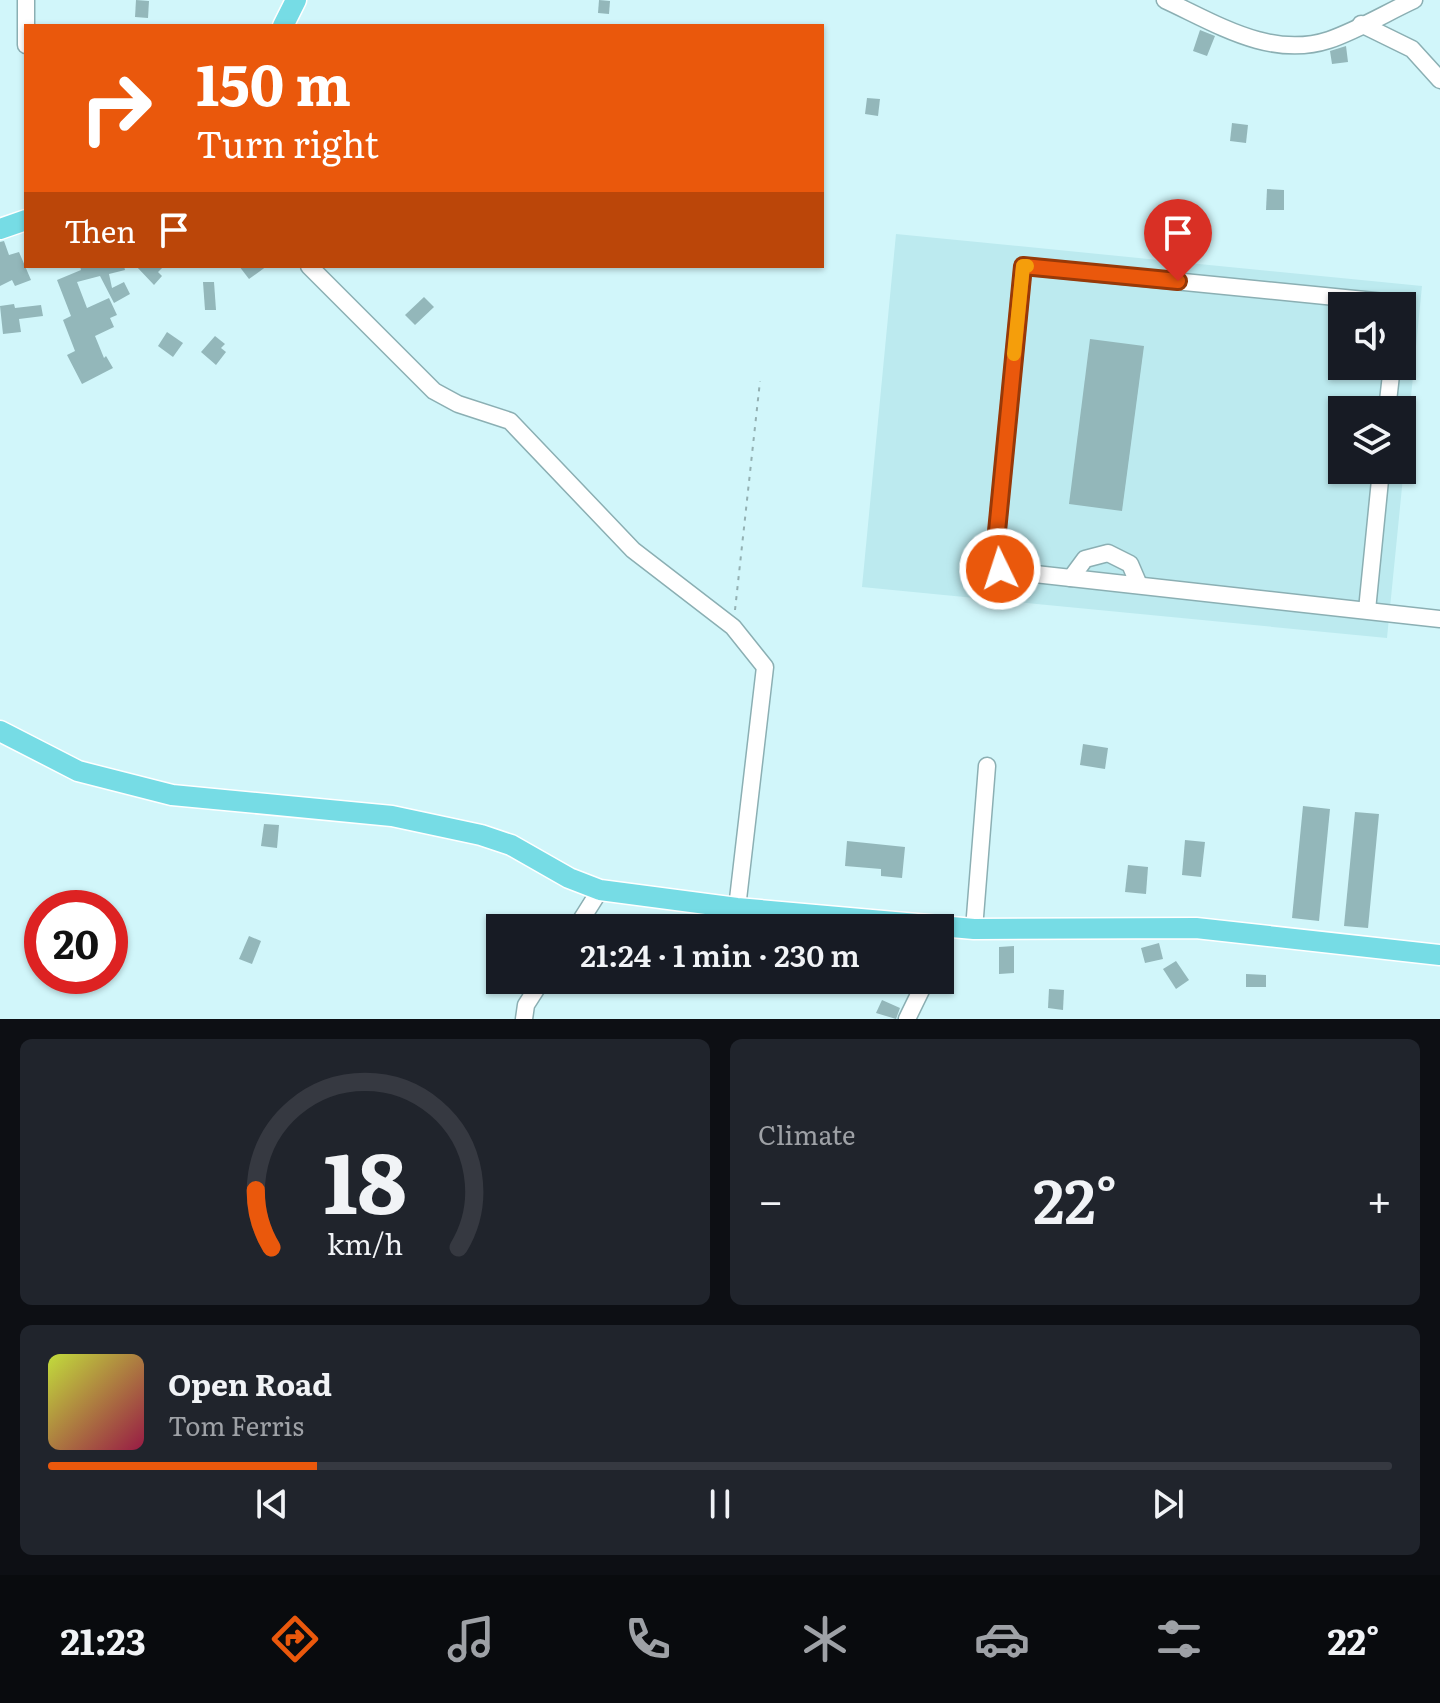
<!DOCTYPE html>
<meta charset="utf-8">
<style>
:root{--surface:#171b24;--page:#20242c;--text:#f1f3f6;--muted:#9ea1a6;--line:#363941;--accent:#ea580c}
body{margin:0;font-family:Literata,serif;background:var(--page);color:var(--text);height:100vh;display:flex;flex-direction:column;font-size:30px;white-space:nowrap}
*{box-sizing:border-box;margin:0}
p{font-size:26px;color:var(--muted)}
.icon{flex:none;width:44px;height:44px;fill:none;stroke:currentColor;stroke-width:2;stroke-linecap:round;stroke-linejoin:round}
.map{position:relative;height:1019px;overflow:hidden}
.sheet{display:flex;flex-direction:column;gap:20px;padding:20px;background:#0d0f14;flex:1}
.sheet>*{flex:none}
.top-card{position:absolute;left:24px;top:24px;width:800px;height:244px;border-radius:0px;box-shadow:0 2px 6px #0004;background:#ea580c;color:#fff;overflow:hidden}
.controls{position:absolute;left:1328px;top:292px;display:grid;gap:16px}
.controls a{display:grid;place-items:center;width:88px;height:88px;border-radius:0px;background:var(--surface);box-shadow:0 2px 6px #0004;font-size:40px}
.speed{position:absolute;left:24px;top:890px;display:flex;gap:16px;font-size:40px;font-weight:700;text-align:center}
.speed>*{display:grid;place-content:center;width:104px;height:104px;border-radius:50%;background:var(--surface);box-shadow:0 2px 6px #0004;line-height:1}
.speed .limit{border:12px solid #d22;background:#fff;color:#111}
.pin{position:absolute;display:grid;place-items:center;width:68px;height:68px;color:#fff;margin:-82px -34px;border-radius:50% 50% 50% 0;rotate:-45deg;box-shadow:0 0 8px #0007}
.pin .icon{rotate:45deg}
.me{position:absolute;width:88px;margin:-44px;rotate:356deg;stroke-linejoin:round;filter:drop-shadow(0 0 6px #0008)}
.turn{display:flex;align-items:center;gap:28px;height:168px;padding:0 40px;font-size:36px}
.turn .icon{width:104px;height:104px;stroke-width:2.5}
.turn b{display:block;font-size:56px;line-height:68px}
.then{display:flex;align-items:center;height:76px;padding:0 40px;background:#0003;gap:16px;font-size:30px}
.big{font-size:60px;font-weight:600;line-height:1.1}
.sheet .widget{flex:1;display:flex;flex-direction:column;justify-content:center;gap:12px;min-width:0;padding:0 28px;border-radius:12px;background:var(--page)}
.sheet .dial{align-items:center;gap:0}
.dial svg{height:208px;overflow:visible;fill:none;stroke:var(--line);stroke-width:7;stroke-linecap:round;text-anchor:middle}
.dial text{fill:var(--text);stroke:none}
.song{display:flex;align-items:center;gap:24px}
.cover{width:96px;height:96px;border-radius:12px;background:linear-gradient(135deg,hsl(70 70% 55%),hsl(340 70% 35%))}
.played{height:8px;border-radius:4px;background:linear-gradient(90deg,var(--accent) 20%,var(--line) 20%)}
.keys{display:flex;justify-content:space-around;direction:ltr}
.heat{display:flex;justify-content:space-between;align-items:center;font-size:44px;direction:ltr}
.sheet .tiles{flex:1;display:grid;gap:20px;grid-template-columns:1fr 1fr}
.widget:last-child{grid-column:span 2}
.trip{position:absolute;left:486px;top:914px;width:468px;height:80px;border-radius:0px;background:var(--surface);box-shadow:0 2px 6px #0004;font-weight:600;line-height:80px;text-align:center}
.tabs{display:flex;height:128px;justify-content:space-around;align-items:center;background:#090b0e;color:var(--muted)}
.tabs .icon{width:56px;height:56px}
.tabs .current{color:var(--accent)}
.tabs b{font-size:36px;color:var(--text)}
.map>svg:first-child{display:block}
</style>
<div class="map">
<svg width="1440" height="1019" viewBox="0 0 1440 1019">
<rect width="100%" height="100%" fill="#d1f6fa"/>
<!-- built -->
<path fill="#bceaef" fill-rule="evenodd" d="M 896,234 L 1422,286 L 1387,638 L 862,587 ZM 1342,306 L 1402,306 L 1402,366 L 1342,366 ZM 1342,410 L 1402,410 L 1402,470 L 1342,470 Z"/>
<!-- building -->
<g fill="#93b7ba">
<polygon points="136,0 149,1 148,18 135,17"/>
<polygon points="599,0 610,1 609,14 598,13"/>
<polygon points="1200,30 1215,36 1207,56 1193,51"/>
<polygon points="1346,46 1348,62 1332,64 1330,51"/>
<polygon points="867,98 880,99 878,116 865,114"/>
<polygon points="1232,123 1248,125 1246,143 1230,141"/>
<polygon points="1267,189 1284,190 1284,210 1266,210"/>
<polygon points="4,241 9,255 19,252 31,280 15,286 12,280 0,286 0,242"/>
<polygon points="80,266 124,266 125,270 109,274 112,288 124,282 130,294 114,303 100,276 77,282 87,308 109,298 117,315 110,318 114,327 95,336 104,358 106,356 113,368 82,384 67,355 75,351 63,320 71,316 57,280 81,270"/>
<polygon points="136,266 164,266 158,272 162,276 154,285"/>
<polygon points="239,266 267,266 249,279"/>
<polygon points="203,282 214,282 216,310 205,310"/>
<polygon points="424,297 434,307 415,325 405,315"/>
<polygon points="14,304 15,308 41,305 43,316 19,319 21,332 3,334 0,306"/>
<polygon points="167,332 183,343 173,357 158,346"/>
<polygon points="215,336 225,344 221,348 226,352 216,365 201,352"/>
<polygon points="1090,339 1144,346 1122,511 1069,504"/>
<polygon points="1083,744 1108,748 1105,769 1080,765"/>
<polygon points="1303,806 1330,809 1319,921 1292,918"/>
<polygon points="1355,812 1379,814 1368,928 1344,926"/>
<polygon points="264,824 279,825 277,848 261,846"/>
<polygon points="1185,840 1205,842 1201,877 1182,875"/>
<polygon points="847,841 905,847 902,878 881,876 881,869 845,866"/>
<polygon points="1128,865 1148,867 1146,894 1125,892"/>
<polygon points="249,936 261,941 252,964 239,959"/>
<polygon points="1159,943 1163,959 1145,963 1141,948"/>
<polygon points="1014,946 1014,973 999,974 999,947"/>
<polygon points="1176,961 1189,980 1176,989 1163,969"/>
<polygon points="1246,974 1266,975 1266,987 1246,987"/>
<polygon points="1049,989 1064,990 1063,1010 1048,1008"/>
<polygon points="882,1000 900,1008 896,1019 876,1013"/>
</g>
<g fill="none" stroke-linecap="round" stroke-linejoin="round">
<defs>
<g id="minor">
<polyline points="26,0 26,45"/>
<path d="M 1165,0 C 1217,24 1271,59 1329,40 C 1358,30 1386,13 1414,0"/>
<polyline points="1361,24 1412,49 1440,80"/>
<polyline points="309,266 434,391 458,404 510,421 633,550 733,627 765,667 737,908"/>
<polyline points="1397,306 1395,303 1023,266 994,562 1000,569 1008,571 1440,619"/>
<polyline points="1387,410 1392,366"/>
<polyline points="1071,578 1085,559 1108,553 1130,564 1139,585"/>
<polyline points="1367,610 1381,470"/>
<polyline points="576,928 600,890"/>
<polyline points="974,929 987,766"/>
<polyline points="940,948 949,927"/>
<polyline points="524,1019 526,1005 542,980"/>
<polyline points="907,1019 926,980"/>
</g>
<g id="major">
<polyline points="283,26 296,0"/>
<polyline points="0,229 26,220"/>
<polyline points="0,731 78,771 172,795 392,816 481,835 511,845 569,878 600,890 737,908 974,929 1196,928 1440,955"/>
</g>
</defs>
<!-- minor casing -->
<use href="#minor" stroke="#8bafb3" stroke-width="19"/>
<!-- major casing -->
<use href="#major" stroke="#fff" stroke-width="23"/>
<!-- path -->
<polyline stroke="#93b0b2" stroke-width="2" stroke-dasharray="4 6" stroke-linecap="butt" points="735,610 760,381"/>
<!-- minor -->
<use href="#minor" stroke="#fff" stroke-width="16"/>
<!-- major -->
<use href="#major" stroke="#76dce5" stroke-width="20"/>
</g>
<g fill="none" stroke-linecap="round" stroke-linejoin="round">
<defs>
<polyline id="route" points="1000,569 994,562 1023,266 1178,281"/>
</defs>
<!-- route casing -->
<use href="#route" stroke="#983908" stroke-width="20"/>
<!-- route -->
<use href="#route" stroke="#ea580c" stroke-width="14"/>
<!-- slow -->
<polyline stroke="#f59e0b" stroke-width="14" points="1014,354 1023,266 1027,266"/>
</g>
</svg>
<div class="controls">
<a><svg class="icon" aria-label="sound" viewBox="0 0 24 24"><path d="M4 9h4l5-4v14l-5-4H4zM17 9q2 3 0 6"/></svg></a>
<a><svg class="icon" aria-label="layers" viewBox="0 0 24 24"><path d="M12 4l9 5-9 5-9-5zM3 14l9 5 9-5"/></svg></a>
</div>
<div class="speed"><div class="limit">20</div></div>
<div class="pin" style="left:1178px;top:281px;background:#d93025"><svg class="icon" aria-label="arrive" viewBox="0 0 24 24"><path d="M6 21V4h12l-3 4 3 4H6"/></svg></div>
<svg class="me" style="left:1000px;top:569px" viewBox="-20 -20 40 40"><circle r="17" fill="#ea580c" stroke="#fff" stroke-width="3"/><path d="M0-11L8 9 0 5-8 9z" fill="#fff"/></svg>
<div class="trip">21:24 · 1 min · 230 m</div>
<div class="top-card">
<div class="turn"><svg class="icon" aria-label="right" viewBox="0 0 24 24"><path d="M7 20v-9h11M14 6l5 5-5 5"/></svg><div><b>150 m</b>Turn right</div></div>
<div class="then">Then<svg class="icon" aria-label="arrive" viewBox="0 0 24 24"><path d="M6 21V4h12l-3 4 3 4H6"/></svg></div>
</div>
</div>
<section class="sheet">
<div class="tiles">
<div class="widget dial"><svg viewBox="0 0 100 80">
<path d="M14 69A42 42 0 1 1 86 69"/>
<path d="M14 69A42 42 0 0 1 8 47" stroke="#ea580c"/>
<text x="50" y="56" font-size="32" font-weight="700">18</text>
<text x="50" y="72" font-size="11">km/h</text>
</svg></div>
<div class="widget"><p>Climate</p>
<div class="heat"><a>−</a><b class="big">22°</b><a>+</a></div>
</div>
<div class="widget">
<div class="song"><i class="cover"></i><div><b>Open Road</b><p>Tom Ferris</p></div></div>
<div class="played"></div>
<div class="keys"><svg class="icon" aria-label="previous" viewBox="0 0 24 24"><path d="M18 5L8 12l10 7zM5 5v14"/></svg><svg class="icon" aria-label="pause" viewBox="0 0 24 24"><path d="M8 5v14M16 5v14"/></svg><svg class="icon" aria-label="next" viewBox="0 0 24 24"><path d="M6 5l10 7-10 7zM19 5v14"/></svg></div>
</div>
</div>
</section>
<nav class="tabs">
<b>21:23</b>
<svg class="icon current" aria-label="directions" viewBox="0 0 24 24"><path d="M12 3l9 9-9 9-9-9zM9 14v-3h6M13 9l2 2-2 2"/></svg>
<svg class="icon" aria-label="music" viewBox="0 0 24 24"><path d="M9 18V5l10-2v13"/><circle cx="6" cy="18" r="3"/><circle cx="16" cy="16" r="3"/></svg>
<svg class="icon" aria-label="phone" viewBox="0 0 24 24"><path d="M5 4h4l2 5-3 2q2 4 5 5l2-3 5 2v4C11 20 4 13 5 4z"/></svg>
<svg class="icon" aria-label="climate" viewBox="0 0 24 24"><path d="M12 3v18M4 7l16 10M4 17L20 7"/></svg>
<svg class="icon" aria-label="car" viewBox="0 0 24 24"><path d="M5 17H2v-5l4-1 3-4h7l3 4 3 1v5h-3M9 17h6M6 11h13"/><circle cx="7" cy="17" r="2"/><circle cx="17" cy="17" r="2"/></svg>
<svg class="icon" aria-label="filters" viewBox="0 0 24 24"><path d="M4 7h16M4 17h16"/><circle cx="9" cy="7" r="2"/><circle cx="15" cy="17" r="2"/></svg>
<b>22°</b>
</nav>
